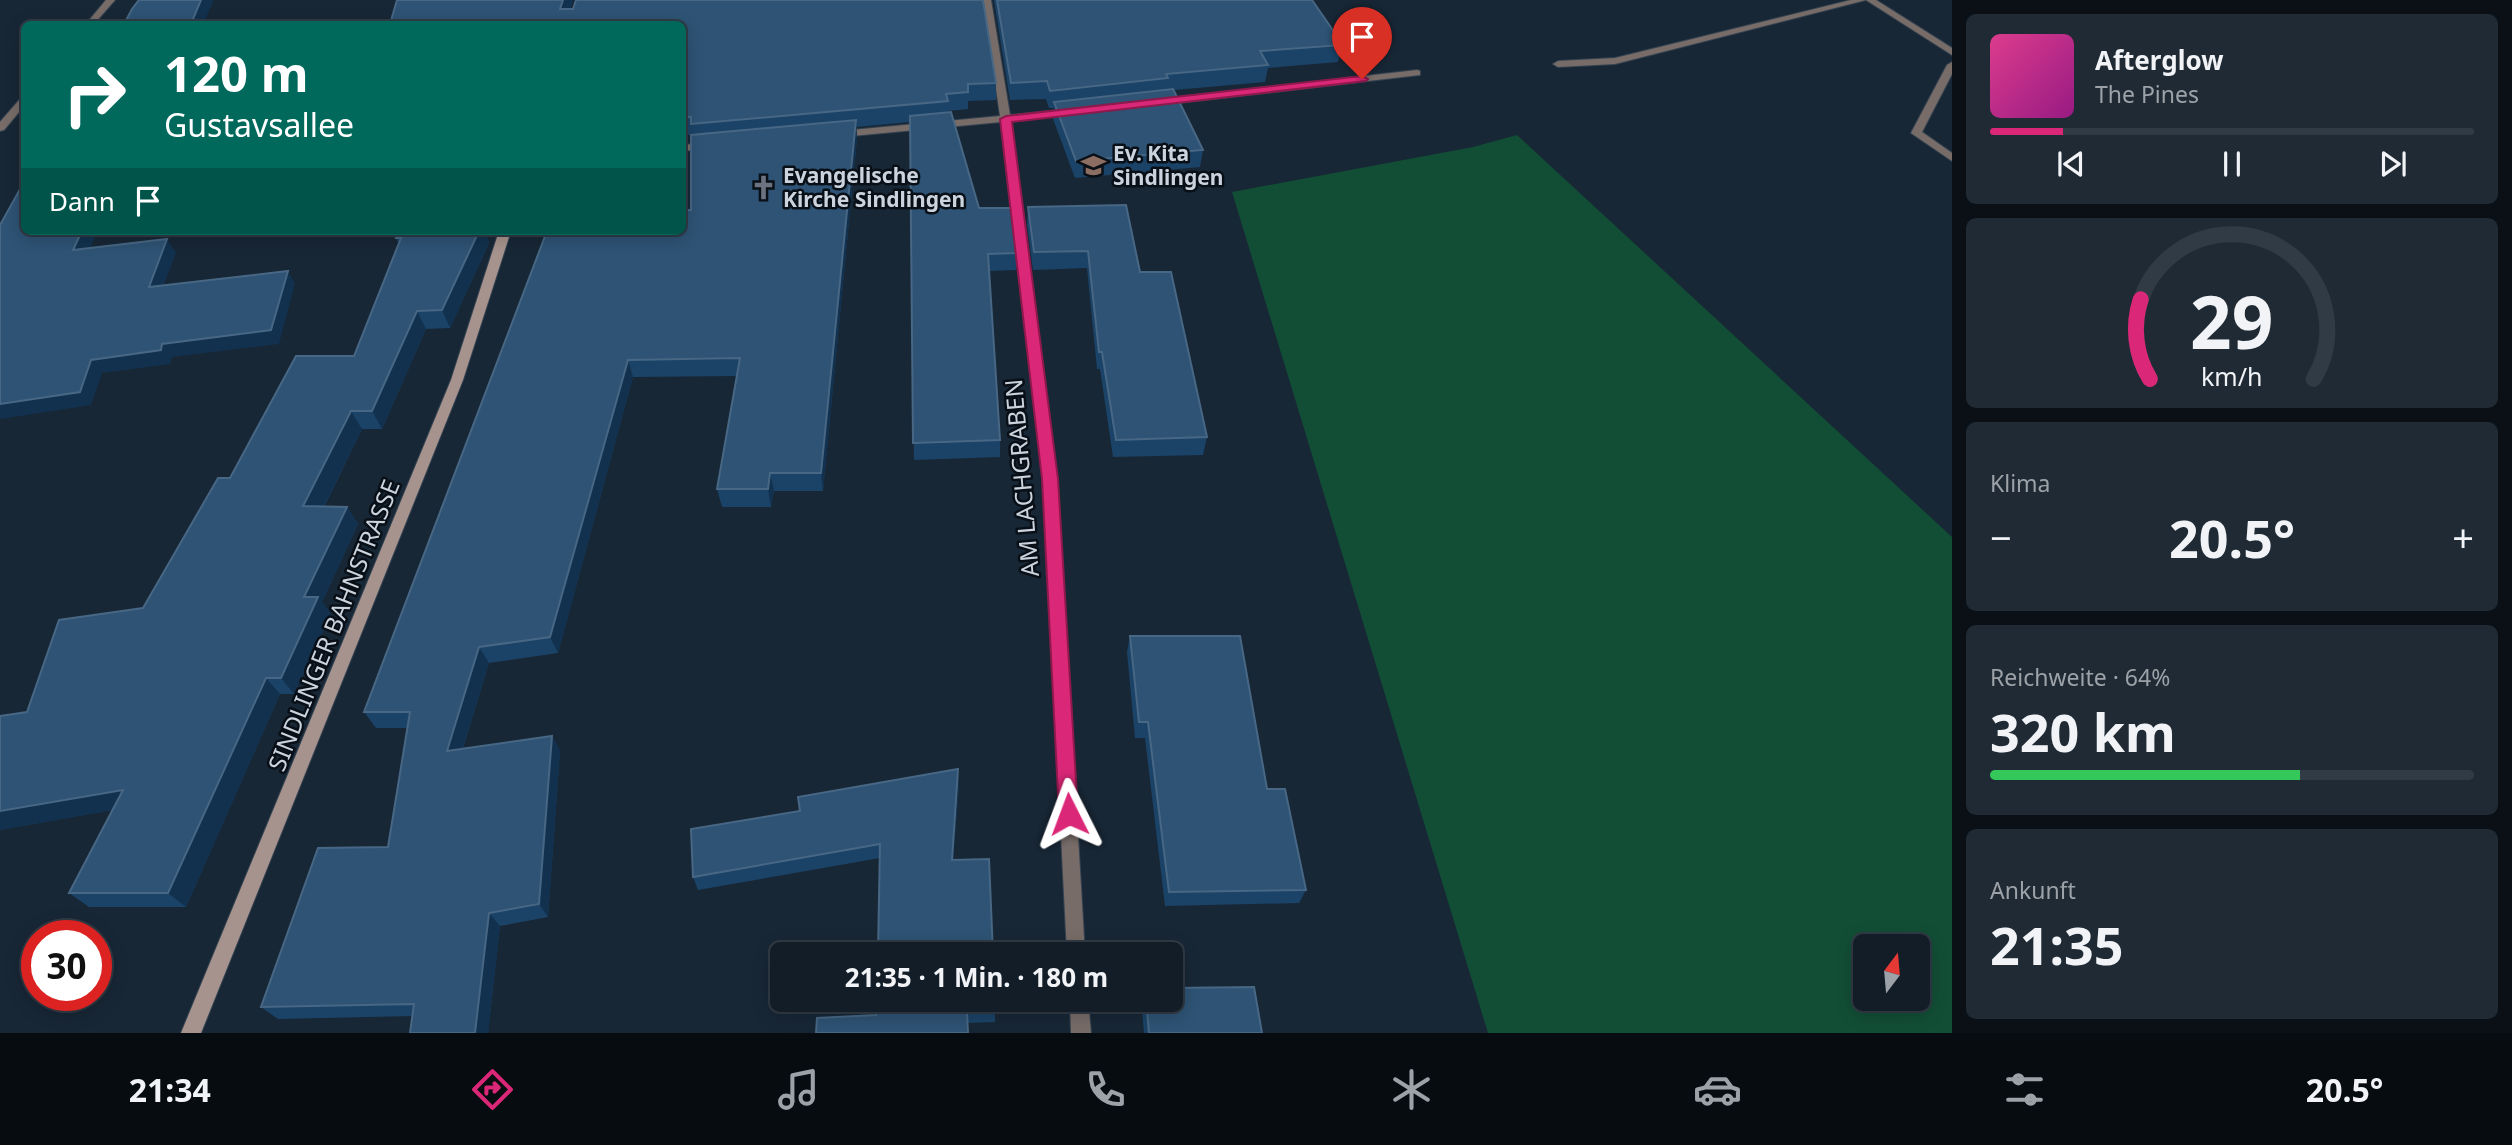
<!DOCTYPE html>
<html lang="de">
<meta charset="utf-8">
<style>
:root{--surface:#121d28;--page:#1f2a34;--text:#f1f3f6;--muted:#9ca2a8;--line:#313b45;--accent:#db2777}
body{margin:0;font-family:"Noto Sans",sans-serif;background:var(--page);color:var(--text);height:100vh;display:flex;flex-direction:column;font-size:26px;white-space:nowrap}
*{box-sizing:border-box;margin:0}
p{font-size:23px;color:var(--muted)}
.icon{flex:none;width:38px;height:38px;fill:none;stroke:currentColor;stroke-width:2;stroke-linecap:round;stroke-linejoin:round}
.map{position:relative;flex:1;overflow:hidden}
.details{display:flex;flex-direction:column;gap:14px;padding:14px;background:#0a1016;width:560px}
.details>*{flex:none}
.banner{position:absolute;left:21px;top:21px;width:665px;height:214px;border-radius:10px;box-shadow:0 4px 18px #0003,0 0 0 2px var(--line);background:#00695c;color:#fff;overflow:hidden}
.needle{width:46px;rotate:16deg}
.buttons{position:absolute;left:1853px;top:934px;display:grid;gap:14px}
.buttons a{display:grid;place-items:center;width:77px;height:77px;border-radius:10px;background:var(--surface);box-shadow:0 4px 18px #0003,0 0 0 2px var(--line);font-size:35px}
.speed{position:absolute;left:21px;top:920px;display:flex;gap:14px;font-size:35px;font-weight:700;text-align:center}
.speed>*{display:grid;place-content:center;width:91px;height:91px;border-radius:50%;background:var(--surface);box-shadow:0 4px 18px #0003,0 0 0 2px var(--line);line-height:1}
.speed .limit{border:10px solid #d22;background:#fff;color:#111}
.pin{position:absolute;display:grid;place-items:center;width:60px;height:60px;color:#fff;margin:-72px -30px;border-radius:50% 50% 50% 0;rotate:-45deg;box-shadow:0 0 7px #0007}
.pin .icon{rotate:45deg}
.me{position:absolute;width:77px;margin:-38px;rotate:357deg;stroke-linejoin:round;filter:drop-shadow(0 0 5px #0008)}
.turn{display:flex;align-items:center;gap:24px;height:147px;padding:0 28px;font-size:32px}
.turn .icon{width:91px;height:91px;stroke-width:2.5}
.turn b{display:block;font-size:49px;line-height:60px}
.then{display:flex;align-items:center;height:66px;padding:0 28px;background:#0003;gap:14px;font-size:26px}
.big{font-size:52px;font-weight:700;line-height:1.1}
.details .widget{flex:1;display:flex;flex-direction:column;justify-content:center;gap:10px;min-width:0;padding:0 24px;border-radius:10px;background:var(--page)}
.details .dial{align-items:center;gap:0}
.dial svg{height:182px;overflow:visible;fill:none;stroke:var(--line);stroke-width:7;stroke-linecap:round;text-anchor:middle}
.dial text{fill:var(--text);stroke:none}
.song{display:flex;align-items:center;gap:21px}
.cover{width:84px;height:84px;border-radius:10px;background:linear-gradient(135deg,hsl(330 70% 55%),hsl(310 70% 35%))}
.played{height:7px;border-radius:4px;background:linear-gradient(90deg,var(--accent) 15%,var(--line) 15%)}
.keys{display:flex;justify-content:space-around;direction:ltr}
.heat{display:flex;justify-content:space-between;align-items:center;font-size:38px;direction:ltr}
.charge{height:10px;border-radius:5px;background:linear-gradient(90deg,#34c759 64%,var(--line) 0)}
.trip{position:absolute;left:770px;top:942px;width:413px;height:70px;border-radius:10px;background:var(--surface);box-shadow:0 4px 18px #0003,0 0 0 2px var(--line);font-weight:700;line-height:70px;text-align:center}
.tabs{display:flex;height:112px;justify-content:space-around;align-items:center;background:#070c10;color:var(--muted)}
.tabs .icon{width:49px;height:49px}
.tabs .active{color:var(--accent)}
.tabs b{font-size:32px;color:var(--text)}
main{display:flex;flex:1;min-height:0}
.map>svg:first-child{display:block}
</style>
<main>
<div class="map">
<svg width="1952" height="1033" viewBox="0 0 1952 1033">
<rect width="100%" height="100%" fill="#182736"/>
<!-- green -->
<path fill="#124e36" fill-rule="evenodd" d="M 1517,135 L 1952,537 L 1952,1033 L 1488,1033 L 1232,192 L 1473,147 ZM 1866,947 L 1918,947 L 1918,999 L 1866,999 Z"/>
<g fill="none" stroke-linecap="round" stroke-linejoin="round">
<defs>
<g id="lane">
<polygon points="1851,0 1866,0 1615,64 1558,67 1553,64 1558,61 1615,58"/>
<polygon points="1952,62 1952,74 1922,132 1952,153 1952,161 1911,133 1947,65"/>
</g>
<g id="street">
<polygon points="106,0 115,0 94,24 86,24"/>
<polygon points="983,0 991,0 1010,115 1071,109 1076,112 1071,115 1011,121 1057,479 1085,954 1067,954 1043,479 1001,122 841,137 836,134 841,131 1000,116"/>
<polygon points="1866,0 1876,0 1952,48 1952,55"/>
<polygon points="1417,70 1420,71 1420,75 1161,105 1156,102 1161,99"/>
<polygon points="24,97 24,106 4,130 0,131 0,122 21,98"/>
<polygon points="709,143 713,144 713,148 682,151 682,145"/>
<polygon points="1070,999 1088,999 1091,1033 1071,1033"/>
</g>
<polygon id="secondary" points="499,231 511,231 463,380 201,1033 181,1033 451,380"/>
</defs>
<!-- lane casing -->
<use href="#lane" stroke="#354351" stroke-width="2"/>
<!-- street casing -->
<use href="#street" stroke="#354351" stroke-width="2"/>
<!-- secondary casing -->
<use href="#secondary" stroke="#354351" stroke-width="2"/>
<!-- lane -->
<use href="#lane" fill="#776c68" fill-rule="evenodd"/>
<!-- street -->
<use href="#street" fill="#776c68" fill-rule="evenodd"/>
<!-- secondary -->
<use href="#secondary" fill="#a6938e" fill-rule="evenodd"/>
</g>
<!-- wall -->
<g fill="#1b4367">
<polygon points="397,0 573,0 570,9 573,9 576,0 983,0 996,83 996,100 968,101 968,109 948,111 948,112 951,112 979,208 1011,208 1016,253 1016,270 989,271 1000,440 1000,457 914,460 910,122 856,127 857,138 823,491 774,491 771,507 722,507 717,489 737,376 633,377 558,653 489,663 463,748 552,736 560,751 548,917 500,926 488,1033 410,1033 413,1016 278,1019 261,1007 318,848 388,847 408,728 376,728 364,712 547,231 682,231 682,210 691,210 691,135 694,135 682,135 682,24 390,24"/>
<polygon points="994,0 1312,0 1343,45 1338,62 1268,68 1265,82 1174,90 1203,150 1200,167 1075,178 1053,119 1054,108 1049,108 1046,99 1010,100"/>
<polygon points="1028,207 1140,272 1207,437 1203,455 1113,457 1100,369 1097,369 1087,268 1033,270 1027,225"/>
<polygon points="399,231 485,231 489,243 450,328 426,329 382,429 362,429 324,507 347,507 358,524 322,602 331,614 294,694 280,694 186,907 89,907 69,893 112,810 0,830 0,716 27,712 143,608 230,478 354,356 399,244 396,238"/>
<polygon points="1130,636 1267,789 1306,890 1299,903 1165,906 1145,738 1135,738 1127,652"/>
<polygon points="959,784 953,860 993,954 880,858 698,890 693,877"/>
<polygon points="1141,999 1171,999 1262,1033 1144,1033"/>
<polygon points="995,1011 995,1022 968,1023 876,1015"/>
</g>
<!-- shaded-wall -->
<g fill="#12314e">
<polygon points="201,0 214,0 203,24 191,24"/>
<polygon points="563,0 573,0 565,24 560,9"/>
<polygon points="856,120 857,138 823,491 821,473"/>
<polygon points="82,231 98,231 83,263 73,250"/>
<polygon points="479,231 485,231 489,243 450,328 442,310"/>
<polygon points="167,239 176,253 158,300 149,287"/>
<polygon points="288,271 295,284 279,344 172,357 170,364 102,373 91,405 0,419 0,404 91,360 162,344"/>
<polygon points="417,311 426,329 382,429 372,411"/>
<polygon points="628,360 633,377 558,653 550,637"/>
<polygon points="351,411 362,429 315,524 303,506"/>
<polygon points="770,473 774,491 771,507 768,489"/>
<polygon points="347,507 358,524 322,602 331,614 294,694 281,678 304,597"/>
<polygon points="479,647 489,663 457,766 447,751"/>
<polygon points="266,678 280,694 186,907 168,893"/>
<polygon points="552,736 560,751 548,917 539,904"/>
<polygon points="958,769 959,784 952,874 952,860"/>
<polygon points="123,790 141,805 0,830 0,811"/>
<polygon points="489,913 500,926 488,1033 475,1033"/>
</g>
<!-- building -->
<g fill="#2e5374" stroke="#476784" stroke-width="2">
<polygon points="139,0 201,0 191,24 124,24 132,9"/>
<polygon points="397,0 563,0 560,9 573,9 576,0 983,0 996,83 968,84 968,92 946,94 948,101 691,124 691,117 682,117 682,24 390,24"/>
<polygon points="997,0 1312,0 1343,45 1260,51 1268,65 1166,74 1168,78 1050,91 1047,81 1011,83"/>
<polygon points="1173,89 1203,150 1076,161 1054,102"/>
<polygon points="951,112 979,208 1011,208 1016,253 988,254 1000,440 913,443 910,116"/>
<polygon points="856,120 821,473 770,473 768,489 717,489 740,358 628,360 550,637 479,647 447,751 552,736 539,904 489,913 475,1033 410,1033 414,1004 261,1007 318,848 388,847 410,712 364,712 547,231 682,231 682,210 691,210 691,135"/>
<polygon points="24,182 24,231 82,231 73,250 167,239 149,287 288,271 271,330 162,344 161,350 91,360 80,392 0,404 0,225"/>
<polygon points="1126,205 1140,272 1171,272 1207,437 1116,440 1102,352 1099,352 1088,251 1034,252 1028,207"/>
<polygon points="399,231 479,231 442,310 417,311 372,411 351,411 303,506 347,507 304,597 318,597 281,678 266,678 168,893 69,893 123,790 0,811 0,716 27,712 59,620 143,608 218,478 230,478 296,356 354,356 401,238 396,238"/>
<polygon points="1130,636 1240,636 1267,789 1285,789 1306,890 1169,892 1148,722 1139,722"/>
<polygon points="958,769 952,860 989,859 993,954 878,954 880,844 693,877 691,829 800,811 798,797"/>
<polygon points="1254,987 1262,1033 1149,1033 1146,999 1171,999 1171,988"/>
<polygon points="877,999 995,999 995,1011 967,1012 968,1033 816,1033 817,1018 876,1015"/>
</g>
<!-- route -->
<polygon fill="#db2777" stroke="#8e194d" stroke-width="2" points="1362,76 1368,79 1366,81 1012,122 1058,479 1078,814 1076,820 1069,823 1062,820 1059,814 1042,479 1000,119 1006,116"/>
<!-- icons -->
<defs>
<symbol id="school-bare" viewBox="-9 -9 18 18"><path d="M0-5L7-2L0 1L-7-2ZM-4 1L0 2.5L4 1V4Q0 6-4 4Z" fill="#8d6e63" stroke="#090f16" stroke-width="2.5" paint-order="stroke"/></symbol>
<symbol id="church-bare" viewBox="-9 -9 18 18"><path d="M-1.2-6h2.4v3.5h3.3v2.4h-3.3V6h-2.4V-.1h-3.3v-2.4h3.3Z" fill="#6b7280" stroke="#090f16" stroke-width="2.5" paint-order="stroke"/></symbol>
</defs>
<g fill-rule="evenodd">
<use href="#school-bare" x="1076" y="148" width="35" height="35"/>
<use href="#church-bare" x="746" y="170" width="35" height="35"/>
</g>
<g text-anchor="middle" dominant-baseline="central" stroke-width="5" stroke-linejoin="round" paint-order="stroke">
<!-- far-poi labels -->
<g font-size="21" font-weight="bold" fill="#cbd4de" stroke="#090f16" text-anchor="start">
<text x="1113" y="153">Ev. Kita<tspan x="1113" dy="24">Sindlingen</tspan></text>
<text x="783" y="175">Evangelische<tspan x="783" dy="24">Kirche Sindlingen</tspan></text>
</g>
<!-- street labels -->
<g font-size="24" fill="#cbd4de" stroke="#090f16">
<text transform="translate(1021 478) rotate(-95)">AM LACHGRABEN</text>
<text transform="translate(333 625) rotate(-68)">SINDLINGER BAHNSTRASSE</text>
</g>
</g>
</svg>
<div class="buttons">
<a><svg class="needle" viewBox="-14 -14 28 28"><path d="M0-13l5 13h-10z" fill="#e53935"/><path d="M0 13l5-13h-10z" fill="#9ca2a8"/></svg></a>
</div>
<div class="speed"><div class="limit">30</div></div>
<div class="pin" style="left:1362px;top:79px;background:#d93025"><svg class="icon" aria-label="arrive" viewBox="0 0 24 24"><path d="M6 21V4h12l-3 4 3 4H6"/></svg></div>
<svg class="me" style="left:1069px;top:814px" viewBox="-20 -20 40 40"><path d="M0-17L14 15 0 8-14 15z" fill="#db2777" stroke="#fff" stroke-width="4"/></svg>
<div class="trip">21:35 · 1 Min. · 180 m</div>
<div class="banner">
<div class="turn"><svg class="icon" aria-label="right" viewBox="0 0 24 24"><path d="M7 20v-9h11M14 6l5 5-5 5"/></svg><div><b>120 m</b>Gustavsallee</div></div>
<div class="then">Dann<svg class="icon" aria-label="arrive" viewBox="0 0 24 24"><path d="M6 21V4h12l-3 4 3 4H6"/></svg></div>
</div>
</div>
<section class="details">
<div class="widget">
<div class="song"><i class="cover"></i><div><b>Afterglow</b><p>The Pines</p></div></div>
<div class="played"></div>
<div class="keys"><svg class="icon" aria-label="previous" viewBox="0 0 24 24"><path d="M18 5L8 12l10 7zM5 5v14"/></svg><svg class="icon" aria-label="pause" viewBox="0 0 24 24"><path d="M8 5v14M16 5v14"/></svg><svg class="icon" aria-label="next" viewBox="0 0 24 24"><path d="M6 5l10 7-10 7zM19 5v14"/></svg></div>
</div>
<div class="widget dial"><svg viewBox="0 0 100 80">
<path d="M14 69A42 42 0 1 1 86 69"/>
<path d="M14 69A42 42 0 0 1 10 34" stroke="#db2777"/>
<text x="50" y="56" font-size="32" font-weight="700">29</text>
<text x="50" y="72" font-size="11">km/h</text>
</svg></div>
<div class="widget"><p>Klima</p>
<div class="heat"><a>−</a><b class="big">20.5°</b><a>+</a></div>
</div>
<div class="widget"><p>Reichweite · 64%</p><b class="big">320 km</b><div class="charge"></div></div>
<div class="widget"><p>Ankunft</p><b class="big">21:35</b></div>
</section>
</main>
<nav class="tabs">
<b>21:34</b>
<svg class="icon active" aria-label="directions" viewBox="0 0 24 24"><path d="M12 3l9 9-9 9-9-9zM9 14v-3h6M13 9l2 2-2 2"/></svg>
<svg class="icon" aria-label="music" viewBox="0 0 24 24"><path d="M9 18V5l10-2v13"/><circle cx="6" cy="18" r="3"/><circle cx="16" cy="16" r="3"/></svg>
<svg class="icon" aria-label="phone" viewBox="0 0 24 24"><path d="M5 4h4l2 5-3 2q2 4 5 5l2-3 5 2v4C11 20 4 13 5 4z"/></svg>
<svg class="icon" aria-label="climate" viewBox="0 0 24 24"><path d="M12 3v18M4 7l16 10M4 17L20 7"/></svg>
<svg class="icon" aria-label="car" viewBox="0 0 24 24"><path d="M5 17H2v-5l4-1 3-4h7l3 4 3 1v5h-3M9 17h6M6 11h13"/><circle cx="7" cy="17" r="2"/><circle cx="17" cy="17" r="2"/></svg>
<svg class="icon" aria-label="filters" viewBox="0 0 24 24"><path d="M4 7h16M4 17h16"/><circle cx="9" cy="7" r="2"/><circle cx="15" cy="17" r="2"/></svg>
<b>20.5°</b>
</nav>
